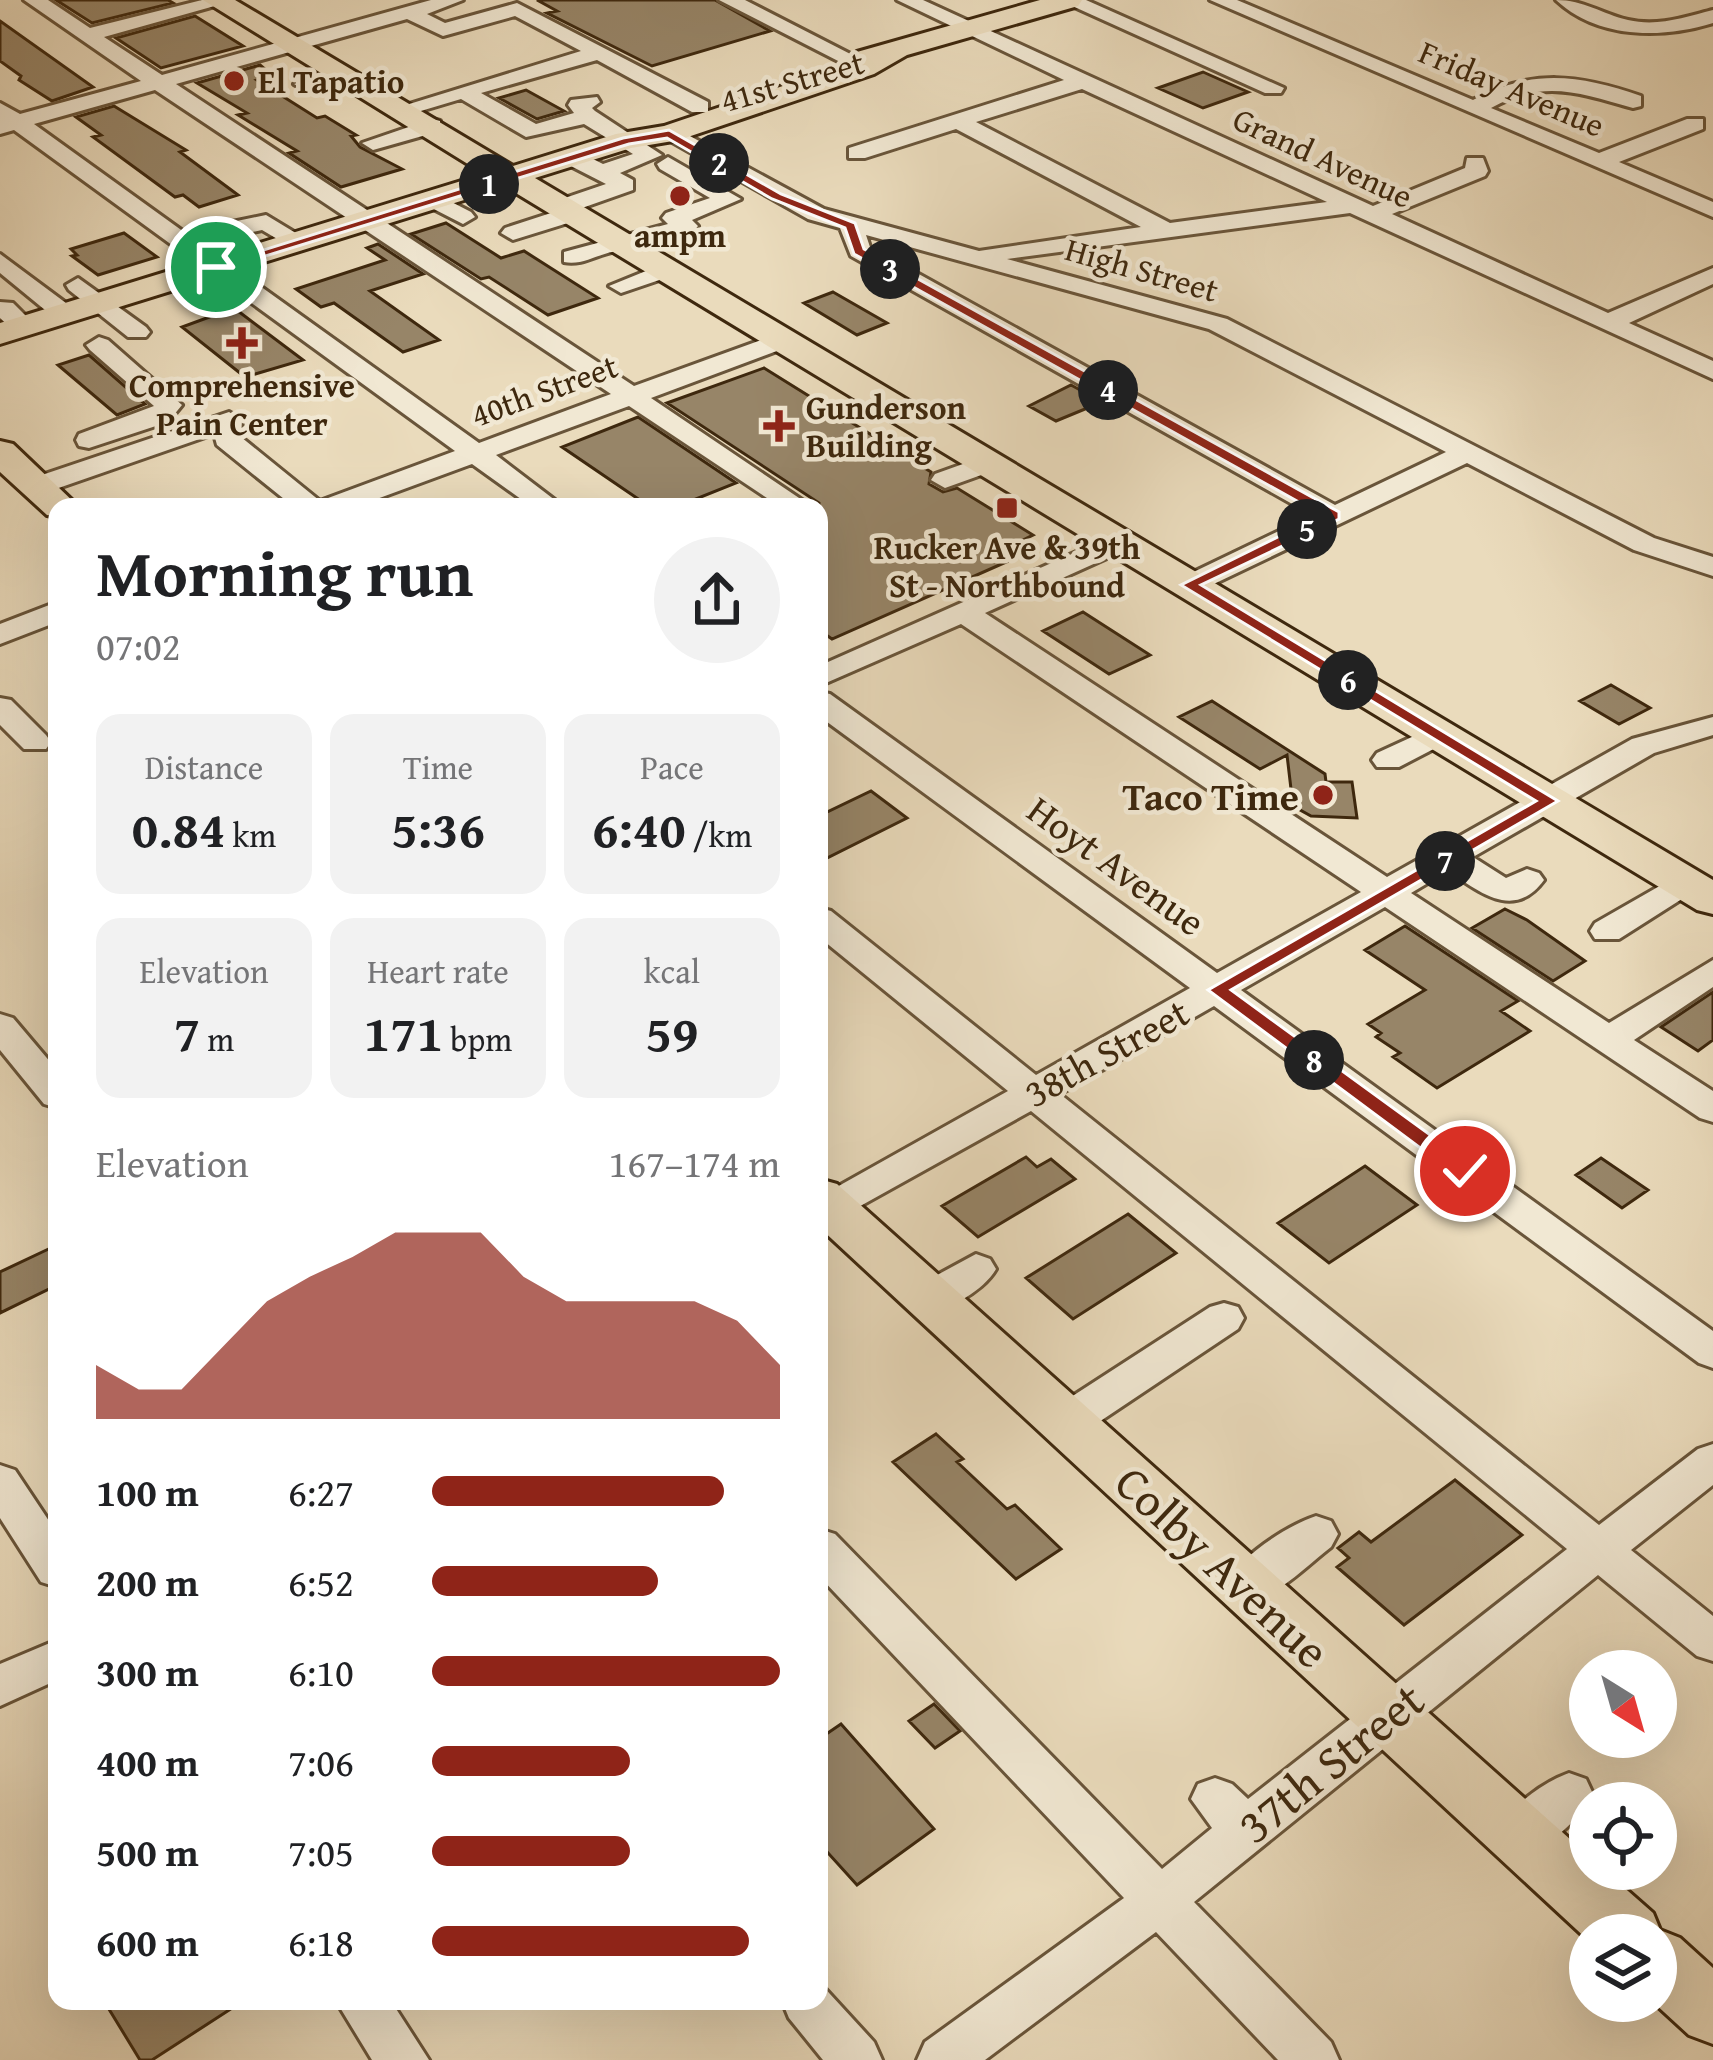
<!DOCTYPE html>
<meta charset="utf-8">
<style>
body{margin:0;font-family:"Gentium Book Plus",serif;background:#f2f2f2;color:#202124;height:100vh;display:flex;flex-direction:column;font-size:45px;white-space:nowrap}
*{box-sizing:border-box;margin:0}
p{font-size:39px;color:#757577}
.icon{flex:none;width:66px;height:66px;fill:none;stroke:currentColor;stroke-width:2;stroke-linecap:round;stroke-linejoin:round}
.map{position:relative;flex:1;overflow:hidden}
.side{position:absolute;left:48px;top:498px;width:780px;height:1512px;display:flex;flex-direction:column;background:#fff;border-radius:24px;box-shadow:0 12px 48px #0002}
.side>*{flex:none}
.needle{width:78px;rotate:143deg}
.buttons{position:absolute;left:1569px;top:1650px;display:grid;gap:24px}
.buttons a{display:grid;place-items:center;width:108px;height:108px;border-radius:50%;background:#fff;box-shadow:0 12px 48px #0002;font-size:60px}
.pin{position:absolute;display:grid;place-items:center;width:102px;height:102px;color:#fff;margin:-51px;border:6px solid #fff;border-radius:50%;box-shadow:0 3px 12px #0007}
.km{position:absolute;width:60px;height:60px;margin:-30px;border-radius:50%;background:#222;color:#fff;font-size:33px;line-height:60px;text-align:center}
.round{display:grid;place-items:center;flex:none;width:126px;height:126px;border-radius:63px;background:#f2f2f2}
.head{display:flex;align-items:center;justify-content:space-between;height:204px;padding:0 48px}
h1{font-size:66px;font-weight:700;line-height:90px}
.figures{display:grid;grid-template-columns:repeat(3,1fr);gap:18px;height:204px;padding:12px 48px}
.figures div{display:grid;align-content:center;border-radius:24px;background:#f2f2f2;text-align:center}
.figures b{font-size:51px;font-weight:700}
.figures small{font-size:33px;font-weight:400}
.figures p{font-size:33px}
.chart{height:336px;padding:24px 48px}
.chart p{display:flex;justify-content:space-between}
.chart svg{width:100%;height:216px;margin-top:12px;fill:#8f2418;opacity:.7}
ul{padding:0 48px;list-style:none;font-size:39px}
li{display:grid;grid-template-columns:192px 144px 1fr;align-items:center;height:90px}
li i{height:30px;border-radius:15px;background:#8f2418}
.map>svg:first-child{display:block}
.building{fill:#978568;stroke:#3e280e;stroke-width:3}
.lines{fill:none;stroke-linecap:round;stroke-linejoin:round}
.minor-casing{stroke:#69553a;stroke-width:6}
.major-casing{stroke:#3e280e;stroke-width:6}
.minor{fill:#f1e8d3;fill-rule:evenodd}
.major{fill:#eadbbc;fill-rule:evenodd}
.route{fill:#8f2418;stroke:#fff;stroke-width:3}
.poi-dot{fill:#8f2418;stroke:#f1e8d3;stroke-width:4.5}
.labels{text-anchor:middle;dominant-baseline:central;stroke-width:9;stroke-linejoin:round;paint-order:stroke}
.far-poi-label{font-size:33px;font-weight:bold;fill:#3e280e;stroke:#f1e8d3}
.far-street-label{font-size:33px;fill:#3e280e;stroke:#f1e8d3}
.poi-label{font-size:39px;font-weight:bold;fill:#3e280e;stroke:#f1e8d3;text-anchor:end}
.street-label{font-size:39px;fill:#3e280e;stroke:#f1e8d3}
.near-street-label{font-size:48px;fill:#3e280e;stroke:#f1e8d3}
</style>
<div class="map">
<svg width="1713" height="2060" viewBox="0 0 1713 2060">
<rect width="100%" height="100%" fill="#eadbbc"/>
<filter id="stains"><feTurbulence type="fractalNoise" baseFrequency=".00167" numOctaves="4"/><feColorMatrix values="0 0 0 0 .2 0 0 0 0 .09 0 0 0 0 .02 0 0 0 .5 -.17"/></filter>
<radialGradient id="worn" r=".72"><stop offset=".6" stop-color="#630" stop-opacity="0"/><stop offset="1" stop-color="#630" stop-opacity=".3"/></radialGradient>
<path class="building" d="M56,0H168L173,3L92,23Z
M537,0H715L770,31L652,66L547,13L557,11Z
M195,16L243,46L161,68L116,38Z
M0,21L93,87L52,101L19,80L21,76L0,61Z
M260,65L273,76L257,80L317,118L325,116L356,135L351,136L360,147L402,169L341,187L289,153L297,151L238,115L247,113L197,83Z
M1203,72L1248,92L1203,108L1158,88Z
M526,90L564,111L537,119L499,98Z
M114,106L186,150L180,152L238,195L199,207L183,195L175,197L93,137L101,135L76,117Z
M446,223L501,258L524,251L598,298L548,315L489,277L481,279L411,234Z
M124,233L157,257L98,275L72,256L77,255L71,249Z
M378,244L423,274L370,291L439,340L403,352L334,303L321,307L296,289L385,260L367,248Z
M833,292L887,323L857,335L804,303Z
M234,308L303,360L245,377L182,327Z
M89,355L145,404L117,415L58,365Z
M764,368L931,472L929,484L943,492L957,488L1033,535L1019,542L1031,551L832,639L819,630V503L667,403Z
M1071,385L1102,402L1056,421L1029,406Z
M638,417L736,483L676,507H650L562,447Z
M1083,612L1150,655L1109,674L1043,631Z
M1611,685L1650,708L1619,724L1580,701Z
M1212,701L1325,774L1326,782H1352L1357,818L1311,816L1293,806L1287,755L1260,769L1179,717Z
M871,791L907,818L819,862V816Z
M1505,909L1527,920L1585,961L1553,981L1472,928Z
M1405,926L1518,1001L1501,1011L1530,1031L1437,1088L1393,1057L1400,1053L1376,1037L1381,1033L1368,1024L1425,990L1365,950Z
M1713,992V1040L1698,1051L1661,1027Z
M1026,1157L1037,1167L1051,1159L1075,1179L978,1237L942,1206Z
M1601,1158L1648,1190L1622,1208L1576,1175Z
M1365,1166L1417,1205L1329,1263L1278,1223Z
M1128,1214L1176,1253L1073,1319L1026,1278Z
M57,1245V1285L0,1313V1272Z
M936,1434L963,1459L957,1462L1007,1509L1015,1505L1061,1549L1016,1579L893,1462Z
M1455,1480L1522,1535L1404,1625L1337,1567L1349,1558L1338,1548L1359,1532L1371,1542Z
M934,1704L960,1731L935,1748L909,1721Z
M841,1724L934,1829L857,1885L819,1843V1739Z
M104,2001H243L152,2060H140Z"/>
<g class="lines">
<defs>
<path id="minor" d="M24,0H48L90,28L202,0H236L104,37L162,75L431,0H463L427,14L445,23L517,3L708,102V112H692L597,60L481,93L536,124L574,113L568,105L571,100L597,97L600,102L592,108L595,111L662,155L620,173L633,180V190L582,208L588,213L584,218L513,240L501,233L505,228L557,211L552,206L556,201L606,184L565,163V153H581L603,164L633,154L584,124L526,137L461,99L404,116L393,109L581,51L515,16L443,36L407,19L176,84L634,386L775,335H793L797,340L793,345L651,398L805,502L801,507H764L770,500L629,406L496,455L564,507H532L472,464L355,507H294L217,445L214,434L47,492H27L23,486L27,480L229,412L242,420L241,437L320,501L455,451L14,130L0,134V103L20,114L141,81ZM155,90L611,394L479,443L200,243L262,230L296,250L308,243L304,238L266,215L184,232L34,124Z
M719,0H745L864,61L846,65Z
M897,0H923L1373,206L1465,168L1467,158H1483L1488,171L1485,176L1392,214L1608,313L1713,268V284L1629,323L1713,361V379L1350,213L1007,259L1227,319L1654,538L1713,557V576L1634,550L1467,463L1199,591H1179L1174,585L1179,579L1312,515L851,256L840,228L808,219L658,134L661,129H677L824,209L979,251L1141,227L956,129L865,158H849V148L1064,80ZM1082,89L1327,202L1170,223L976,122ZM866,235L1209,329L1446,452L1335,505L870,247Z
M1059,0H1086L1284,88L1281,93H1265Z
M1210,0H1237L1473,100C1532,68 1580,75 1641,96V106L1633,108C1579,93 1544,79 1491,108L1599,153L1687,119H1703V129L1619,162L1713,202V217Z
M1556,0C1584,0 1602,14 1628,20C1658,27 1685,17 1713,10V23C1661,39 1598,39 1556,0Z
M342,68L353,74L350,79L305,90L294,84Z
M432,119L440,121V131L373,150L362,143Z
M668,157L741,199L692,220L698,226L694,231L628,252C607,246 587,267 564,262V252L668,224L662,218L666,213L710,198L660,169L657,164Z
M434,193L471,212L475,217L463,224L426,205V195Z
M0,254L74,309L77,314L74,319H56L0,273Z
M668,262L680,269L677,274L621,293L609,286Z
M78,278L146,327L150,332L146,337H128L69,290L66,285Z
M0,302L13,303L37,327L33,332H15L0,318Z
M99,337L108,340L182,405L168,422L89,448L79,446L76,440L79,434L154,406L90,350L86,345Z
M988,455L1002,463L998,469L945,488L931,480L935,474Z
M1119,533L1129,536L1133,542L1129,548L985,613L1387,877L1632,739L1713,717V735L1654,753L1473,857L1506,878L1527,869L1539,873L1544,880C1514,921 1480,892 1448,871L1411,893L1609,1023L1713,960V987L1634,1040L1713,1091V1122L1700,1118L1385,907L1241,990L1713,1331V1368L1699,1363L1214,1006L1060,1094L1599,1525L1698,1449L1713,1444V1485L1631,1550L1713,1616V1661L1697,1656L1598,1575L1194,1902L1331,2042L1339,2060H1278L1156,1932L985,2060H917L925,2042L1124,1898L819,1576V1529L835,1534L1162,1869L1212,1828L1191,1799L1198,1784L1215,1778L1232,1784L1248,1799L1567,1549L1031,1111L819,1229V1197L1008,1091L819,937V908L831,911L1036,1075L1190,988L819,716V692L830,694L1217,973L1361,892L961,624L819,686V666Z
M57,602V622L0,644V624Z
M0,698L11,700L46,735L51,742L46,749H24L0,725Z
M1438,725L1449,727L1454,734L1449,741L1399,767H1377L1372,760L1377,753Z
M1684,872L1696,876L1701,883L1696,890L1619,939H1595L1590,931L1595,923Z
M0,1014L13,1018L57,1070V1108L44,1104L0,1050Z
M976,1254L990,1259L996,1269C983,1292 940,1317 915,1309L909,1298L915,1287Z
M1224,1303L1238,1307L1244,1318L1238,1329L1081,1434L1066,1438L1051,1434L1045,1422L1051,1410L1210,1307Z
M0,1465L15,1470L57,1533V1587L41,1582L0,1518Z
M1316,1516L1331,1521L1338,1534L1331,1547C1304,1567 1266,1611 1230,1599L1224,1586C1238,1558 1286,1526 1316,1516Z
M57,1640V1680L0,1706V1664Z
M1569,1773L1586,1779L1593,1794C1580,1821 1547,1847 1519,1858L1502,1851L1495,1836C1507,1809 1541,1783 1569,1773Z
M819,1982L874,2042L882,2060H823L789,2018L782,2001H819Z
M336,2001H391L429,2060H372Z"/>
<path id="major" d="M203,0H235L513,166L616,134L664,126L854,62L857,52L1040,0H1082L1078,6L907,55L874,74L679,140L631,148L535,178L1713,880V914L1697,910L506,187L0,344V323L484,174Z
M0,441L13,444L79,507H57V517L47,515L0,472Z
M819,1179L837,1184L1590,1857V1869H1603L1653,1913L1660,1930L1680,1938L1713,1968V2044L1689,2035L1652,2001L1656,1935H1590V1942L819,1227Z"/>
</defs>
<use href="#minor" class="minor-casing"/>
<use href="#major" class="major-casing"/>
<use href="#minor" class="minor"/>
<use href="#major" class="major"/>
</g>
<path class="route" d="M669,130L781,194L855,223L864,249L1339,512V519L1201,585L1558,801L1231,990L1473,1166V1176H1458L1208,990L1536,801L1181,585L1322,515L854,254L845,228L772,199L667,138L629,144L220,270L209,267L623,138Z"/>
<g class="poi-dot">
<circle cx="234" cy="81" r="12"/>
<circle cx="680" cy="196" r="12"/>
<path d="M236 325h12v12h12v12h-12v12h-12v-12h-12v-12h12z"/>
<path d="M773 408h12v12h12v12h-12v12h-12v-12h-12v-12h12z"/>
<rect x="995" y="496" width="24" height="24" rx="6"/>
<circle cx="1323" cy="795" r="12"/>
</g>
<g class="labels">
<g class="far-poi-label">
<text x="258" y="81" text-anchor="start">El Tapatio</text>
<text x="680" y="235">ampm</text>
<text x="242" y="385">Comprehensive<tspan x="242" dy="38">Pain Center</tspan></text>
<text x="806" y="407" text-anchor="start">Gunderson<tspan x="806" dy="38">Building</tspan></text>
<text x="1007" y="547">Rucker Ave &amp; 39th<tspan x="1007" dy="38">St - Northbound</tspan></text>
</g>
<g class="far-street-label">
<text transform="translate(792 81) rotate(-16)">41st Street</text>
<text transform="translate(1512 88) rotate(23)">Friday Avenue</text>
<text transform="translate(1323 157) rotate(25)">Grand Avenue</text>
<text transform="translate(1142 269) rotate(16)">High Street</text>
<text transform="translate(544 390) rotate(-20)">40th Street</text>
</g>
<g class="poi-label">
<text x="1299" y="795">Taco Time</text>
</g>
<g class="street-label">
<text transform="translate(1117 865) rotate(36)">Hoyt Avenue</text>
<text transform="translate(1106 1052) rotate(-29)">38th Street</text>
</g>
<g class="near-street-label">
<text transform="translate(1223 1566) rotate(43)">Colby Avenue</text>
<text transform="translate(1330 1762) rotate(-39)">37th Street</text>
</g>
</g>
<rect width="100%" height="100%" filter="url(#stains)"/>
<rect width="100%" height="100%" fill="url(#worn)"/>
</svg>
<div class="buttons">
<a><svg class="needle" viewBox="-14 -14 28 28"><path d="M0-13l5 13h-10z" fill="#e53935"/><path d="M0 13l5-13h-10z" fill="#757577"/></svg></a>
<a><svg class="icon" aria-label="locate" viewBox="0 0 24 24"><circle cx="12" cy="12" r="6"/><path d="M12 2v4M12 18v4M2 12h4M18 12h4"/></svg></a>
<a><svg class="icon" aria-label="layers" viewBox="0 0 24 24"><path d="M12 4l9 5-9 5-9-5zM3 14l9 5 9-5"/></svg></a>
</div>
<div class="pin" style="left:216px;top:267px;background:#1e9e55"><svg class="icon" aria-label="arrive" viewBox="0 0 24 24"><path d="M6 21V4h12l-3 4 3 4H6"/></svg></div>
<div class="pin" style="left:1465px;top:1171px;background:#d93025"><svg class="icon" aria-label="check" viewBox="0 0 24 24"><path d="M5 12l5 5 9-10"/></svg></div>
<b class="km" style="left:489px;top:184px">1</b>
<b class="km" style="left:719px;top:163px">2</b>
<b class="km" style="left:890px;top:269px">3</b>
<b class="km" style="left:1108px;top:390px">4</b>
<b class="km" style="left:1307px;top:529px">5</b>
<b class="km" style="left:1348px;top:680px">6</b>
<b class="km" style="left:1445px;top:861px">7</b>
<b class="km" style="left:1314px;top:1060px">8</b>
<section class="side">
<div class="head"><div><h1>Morning run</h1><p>07:02</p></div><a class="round"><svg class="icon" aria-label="share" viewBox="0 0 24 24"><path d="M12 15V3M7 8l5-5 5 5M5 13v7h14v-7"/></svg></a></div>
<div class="figures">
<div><p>Distance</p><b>0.84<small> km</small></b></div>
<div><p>Time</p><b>5:36</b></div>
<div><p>Pace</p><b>6:40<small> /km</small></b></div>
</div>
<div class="figures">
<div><p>Elevation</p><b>7<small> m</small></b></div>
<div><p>Heart rate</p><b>171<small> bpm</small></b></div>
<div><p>kcal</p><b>59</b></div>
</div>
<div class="chart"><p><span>Elevation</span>167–174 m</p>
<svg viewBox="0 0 160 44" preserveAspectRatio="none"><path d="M0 44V33L10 38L20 38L30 29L40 20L50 15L60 11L70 6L80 6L90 6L100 15L110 20L120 20L130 20L140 20L150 24L160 33V44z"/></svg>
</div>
<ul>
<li><b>100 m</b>6:27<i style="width:84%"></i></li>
<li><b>200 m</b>6:52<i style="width:65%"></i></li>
<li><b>300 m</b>6:10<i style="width:100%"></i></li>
<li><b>400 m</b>7:06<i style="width:57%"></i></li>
<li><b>500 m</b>7:05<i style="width:57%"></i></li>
<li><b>600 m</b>6:18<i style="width:91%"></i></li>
</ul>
</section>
</div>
